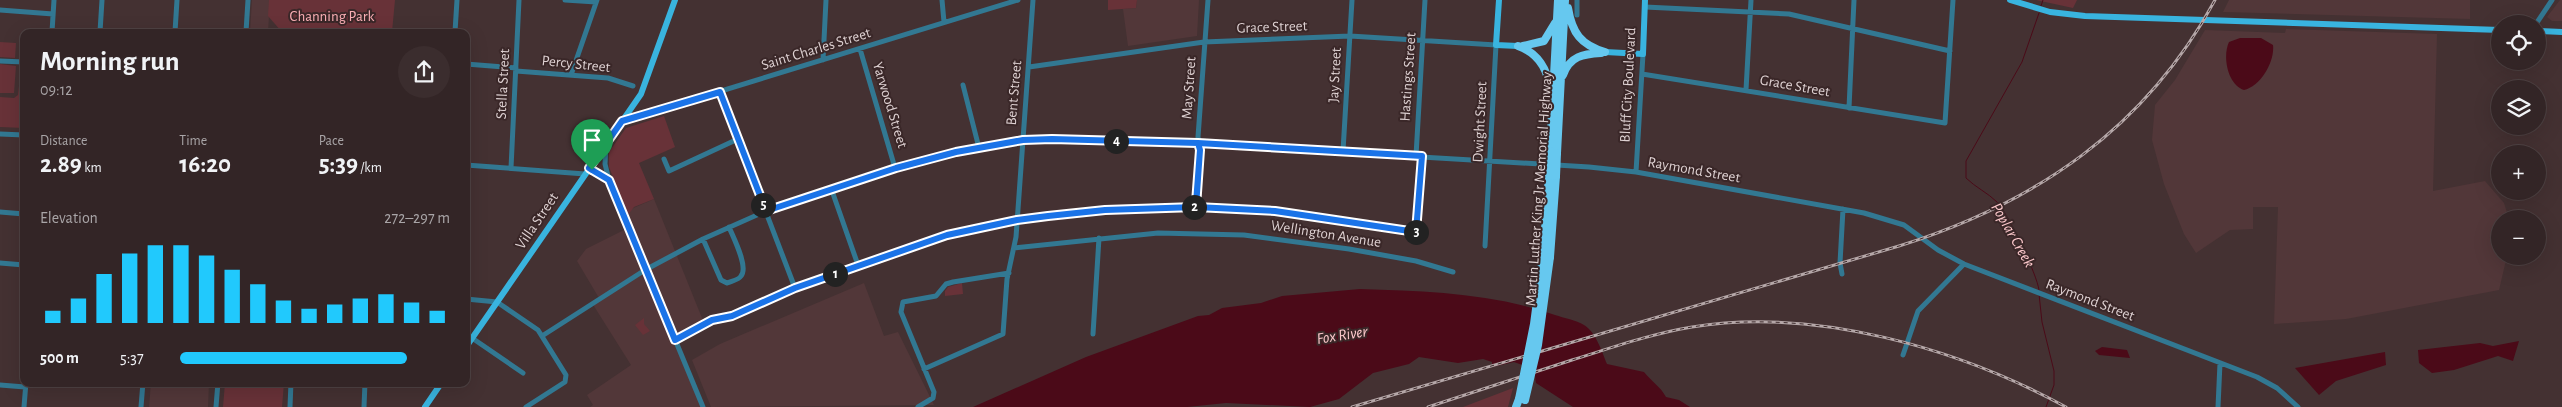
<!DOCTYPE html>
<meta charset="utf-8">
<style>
body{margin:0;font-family:"Alegreya Sans",sans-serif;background:#3b2d2e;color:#f1f3f6;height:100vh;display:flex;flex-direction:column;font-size:19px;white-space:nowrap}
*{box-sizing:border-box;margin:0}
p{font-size:16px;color:#a9a5a7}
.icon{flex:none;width:28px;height:28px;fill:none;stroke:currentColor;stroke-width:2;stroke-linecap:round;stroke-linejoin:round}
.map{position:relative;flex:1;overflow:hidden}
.side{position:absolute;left:20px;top:29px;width:450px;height:358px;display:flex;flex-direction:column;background:#332526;border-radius:10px;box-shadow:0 5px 20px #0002,0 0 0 1px #4e4243}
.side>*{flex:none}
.tools{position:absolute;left:2491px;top:15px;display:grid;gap:10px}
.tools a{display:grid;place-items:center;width:55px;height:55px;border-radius:50%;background:#332526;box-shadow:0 5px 20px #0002,0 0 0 1px #4e4243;font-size:25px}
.pin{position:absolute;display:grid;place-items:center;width:42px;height:42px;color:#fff;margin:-51px -21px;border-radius:50% 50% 50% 0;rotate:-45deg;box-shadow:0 0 5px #0007}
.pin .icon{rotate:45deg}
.km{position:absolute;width:25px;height:25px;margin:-12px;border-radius:50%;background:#222;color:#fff;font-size:14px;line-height:25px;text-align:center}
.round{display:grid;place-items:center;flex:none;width:52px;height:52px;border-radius:26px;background:#3b2d2e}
.overview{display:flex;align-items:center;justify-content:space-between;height:85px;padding:0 20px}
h1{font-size:28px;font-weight:700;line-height:38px}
.stats{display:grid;grid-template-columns:repeat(3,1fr);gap:8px;height:85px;padding:5px 20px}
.stats div{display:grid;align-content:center}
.stats b{font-size:25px;font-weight:700}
.stats small{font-size:14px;font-weight:400}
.stats p{font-size:14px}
.chart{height:140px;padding:10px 20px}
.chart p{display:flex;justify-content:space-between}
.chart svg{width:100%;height:90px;margin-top:5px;stroke:#21c9fd;stroke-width:6}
ul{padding:0 20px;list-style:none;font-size:16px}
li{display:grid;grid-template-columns:80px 60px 1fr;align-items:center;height:38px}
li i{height:12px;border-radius:6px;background:#21c9fd}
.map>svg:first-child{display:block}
.built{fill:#523739}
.green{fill:#683238}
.water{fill:#4b0a18}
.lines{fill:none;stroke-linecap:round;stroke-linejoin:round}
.stream{stroke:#4b0a18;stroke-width:1}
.minor{stroke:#327892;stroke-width:5}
.major{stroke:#39b4df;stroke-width:6}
.highway{stroke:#66c8ef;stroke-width:8}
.rail-casing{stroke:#b5a7a8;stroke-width:3}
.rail{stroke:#3a2728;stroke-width:1;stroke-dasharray:4;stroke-linecap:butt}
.highway-bridge{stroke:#66c8ef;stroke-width:8}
.route-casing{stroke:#fff;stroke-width:10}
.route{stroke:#1a73e8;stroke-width:6}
.labels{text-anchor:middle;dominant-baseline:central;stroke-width:4;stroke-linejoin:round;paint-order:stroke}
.park-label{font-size:15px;fill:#fbafb5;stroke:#3a2728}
.street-label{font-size:15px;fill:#ded1d2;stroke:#3a2728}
.water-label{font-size:16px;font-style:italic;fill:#fdc9cc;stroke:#3a2728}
</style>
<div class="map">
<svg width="2562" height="407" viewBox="0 0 2562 407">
<rect width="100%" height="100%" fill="#443132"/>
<path class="built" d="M252,0H270L268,32H250Z
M1137,0H1199L1197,36L1128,46L1123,9L1136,8Z
M2229,0H2470V19L2223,12Z
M2560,0H2562V21H2552L2547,17Z
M2286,29L2437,34L2433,191L2485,181L2504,203L2509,219H2500V256H2507L2499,290L2346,319L2274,324L2278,207H2253V229L2230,230L2196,253L2184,234L2164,184L2152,140L2155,105L2175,80L2205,30L2285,33Z
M654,199L704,323L675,340L703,407H590L593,405L587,395L631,365L592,303L599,298L577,261L586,249L628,228L622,213Z
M864,283L884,336L898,332L934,405L711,407L692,360L720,344Z
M151,383H209L208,407H149Z"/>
<path class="green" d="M269,0H395L392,32H282L268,16Z
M1108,0H1137L1136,8L1108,10Z
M2036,0H2077L2073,8Z
M0,42L16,43L15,58L0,57Z
M0,64L16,66L14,93H0Z
M24,66V128L0,127V97L14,98L18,95L21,67Z
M664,116L675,147L639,163L654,199L634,207L628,215L609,167V152L626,128Z
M962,283L963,294L945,296V291L948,287Z
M644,318V324L650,331L643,335L635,325Z
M225,383H284L282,407H223Z
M1513,388L1508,407H1463Z"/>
<path class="water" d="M2240,38H2261L2273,45C2275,61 2261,86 2244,90C2228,85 2222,57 2229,42Z
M1360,289C1426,291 1492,293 1555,315C1564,318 1576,320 1584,325C1596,332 1602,352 1607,364L1644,372C1652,382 1660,386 1666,397L1679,400L1690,407H1573L1536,383L1534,369L1514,362L1492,367V362L1483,359L1458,363L1419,357L1409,364L1373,373L1339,399L1310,407L1226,403L1187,407H973L1086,357L1198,316L1209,315L1222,308L1261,303L1282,296Z
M2519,341L2513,361L2498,356L2454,370L2432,373L2419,363L2418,350L2480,343L2493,346Z
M2102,347L2127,350L2130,358L2099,355L2095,351Z
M2385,352L2386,365L2336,381L2319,395L2295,368Z"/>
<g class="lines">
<path class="stream" d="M2041,6L2043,0
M2039,290C2037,274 2008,214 1997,202C1988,193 1975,187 1966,178V161L2022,62L2039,13
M2039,294L2042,322L2054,371V385L2046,407"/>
<path class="minor" d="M565,0L596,2
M942,0L944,22
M1645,7L1789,14L1950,51
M0,10L53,14
M1577,15V0
M2536,24L2552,0
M52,32L54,0
M100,32L102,0
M175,32L177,0
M246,32L248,0
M455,32L457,0
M860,49L895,168
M823,60L826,0
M0,61L24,62
M466,64L516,68
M1029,67L1204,42L1350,36L1496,45L1485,246
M516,71L608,78L633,86
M1642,74L1945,123L1953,0
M571,75L597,0
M963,85L979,148
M1746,90L1751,0
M720,92L795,288
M1849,108L1854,0
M623,121L1018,0
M0,134L24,135
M606,144L605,164L609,180L703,407
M1343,151L1352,0
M1416,156L1425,0
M664,159L669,171L738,139
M466,165L585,174
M511,168L519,0
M589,168L608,179
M1636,172L1643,54
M831,188L858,265
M1196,207L1200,150L1198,137L1208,0
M0,212L24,214
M703,239L721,280L727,283C731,281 739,280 741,276C749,267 733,237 729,227
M1014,248L1158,233L1244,235L1349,249L1416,261L1453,272
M0,263L24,265
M1842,274L1840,263L1843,209
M466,299L497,302L538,330L566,375L565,382L526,407
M1093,334L1099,238
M542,336L645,270L703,239L766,211L895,168L979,148L1035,139L1204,144L1589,167L1636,172L1864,213L1904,225L1938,250L1964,264L2257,377L2277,388L2298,407
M472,338L523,373
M675,340L712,320L732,316L795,288L858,265L912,249L947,235L1017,220L1105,210L1196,207L1275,211L1416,232L1422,156
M1903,355L1918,311L1964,264
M924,369L1003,334L1007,279L1016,237L1033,0
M0,385L25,387
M24,407L26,382
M141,407L143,382
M216,407L218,382
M290,407L291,382
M364,407L365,382
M918,407L933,398L934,392L901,312L903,302L936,296L946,284L953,282L1009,273
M2218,407L2220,363"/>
<path class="major" d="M1499,0L1496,45L1518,46
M2010,0L2050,12L2085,16L2500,30
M2538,31L2562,32
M1605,52L1643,54L1645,0
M466,347L641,94L675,0
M425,407L442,382"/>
<path class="highway" d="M1568,8C1572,33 1581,45 1605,52
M1518,46C1538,53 1548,70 1550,90
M1523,46L1544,41L1555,23
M1563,75C1570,56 1583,54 1601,53
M1550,151L1558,0
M1557,153L1565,0
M1543,256L1549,176
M1550,257L1556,176
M1516,407L1519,399"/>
<defs>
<path id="rail" d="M1352,407L1899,246C2036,203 2146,128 2215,0
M1428,407C1476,391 1524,376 1572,360C1611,348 1650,334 1692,327C1814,307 1958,348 2066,407"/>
</defs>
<use href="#rail" class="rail-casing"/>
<use href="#rail" class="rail"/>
<path class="highway-bridge" d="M1549,176L1550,151
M1556,176L1557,153
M1519,399L1534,324L1543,256
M1525,400L1538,345L1550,257"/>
</g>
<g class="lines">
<defs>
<path id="route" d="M592,170L609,180L675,340L712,320L732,316L795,288L947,235L1017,220L1048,216L1105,210L1196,207L1200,150L1198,143L1422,156L1416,232L1275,211L1196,207V203L1200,150L1198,143L1052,139L1023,140L956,152L896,168L766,211L720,92L622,121L589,168L592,170"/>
</defs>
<use href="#route" class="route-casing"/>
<use href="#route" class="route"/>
</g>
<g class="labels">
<g class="park-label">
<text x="332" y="16">Channing Park</text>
</g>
<g class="street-label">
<text transform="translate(1272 27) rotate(-2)">Grace Street</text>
<text transform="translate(816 49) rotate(-17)">Saint Charles Street</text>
<text transform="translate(576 64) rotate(6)">Percy Street</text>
<text transform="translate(1335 75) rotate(-87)">Jay Street</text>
<text transform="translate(1408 77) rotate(-86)">Hastings Street</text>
<text transform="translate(503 84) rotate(-87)">Stella Street</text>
<text transform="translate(1628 85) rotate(-87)">Bluff City Boulevard</text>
<text transform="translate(1795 86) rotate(10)">Grace Street</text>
<text transform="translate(1189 88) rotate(-86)">May Street</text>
<text transform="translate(1014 93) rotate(-85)">Bent Street</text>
<text transform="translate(890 105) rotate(73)">Yarwood Street</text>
<text transform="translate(1480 122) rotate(-87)">Dwight Street</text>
<text transform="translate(1694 170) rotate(10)">Raymond Street</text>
<text transform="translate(1539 189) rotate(-86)">Martin Luther King Jr Memorial Highway</text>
<text transform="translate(537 221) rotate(-56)">Villa Street</text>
<text transform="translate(1326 234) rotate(9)">Wellington Avenue</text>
<text transform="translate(2090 300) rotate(21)">Raymond Street</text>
</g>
<g class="water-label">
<text transform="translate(2013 235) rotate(60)">Poplar Creek</text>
<text transform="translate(1342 335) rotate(-9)">Fox River</text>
</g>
</g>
</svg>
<div class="tools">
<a><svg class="icon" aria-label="locate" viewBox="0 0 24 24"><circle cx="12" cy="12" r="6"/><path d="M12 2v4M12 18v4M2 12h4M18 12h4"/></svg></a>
<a><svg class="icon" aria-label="layers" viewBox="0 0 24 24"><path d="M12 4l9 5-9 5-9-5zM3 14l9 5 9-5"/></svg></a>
<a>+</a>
<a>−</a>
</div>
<div class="pin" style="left:592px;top:170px;background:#1e9e55"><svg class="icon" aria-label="arrive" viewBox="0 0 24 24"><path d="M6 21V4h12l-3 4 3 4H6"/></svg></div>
<b class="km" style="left:835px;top:274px">1</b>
<b class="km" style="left:1194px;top:207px">2</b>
<b class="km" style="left:1416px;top:232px">3</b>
<b class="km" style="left:1116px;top:141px">4</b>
<b class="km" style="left:763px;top:205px">5</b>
<section class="side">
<div class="overview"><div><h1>Morning run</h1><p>09:12</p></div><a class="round"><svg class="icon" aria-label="share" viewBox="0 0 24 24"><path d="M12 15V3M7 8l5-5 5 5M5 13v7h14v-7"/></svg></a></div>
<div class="stats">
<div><p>Distance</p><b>2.89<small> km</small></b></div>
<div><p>Time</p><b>16:20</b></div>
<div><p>Pace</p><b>5:39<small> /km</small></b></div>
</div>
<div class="chart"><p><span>Elevation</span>272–297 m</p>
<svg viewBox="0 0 160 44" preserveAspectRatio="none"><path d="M5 44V38M15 44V32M25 44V20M35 44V10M45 44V6M55 44V6M65 44V11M75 44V18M85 44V25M95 44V33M105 44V37M115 44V35M125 44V32M135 44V30M145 44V34M155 44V38"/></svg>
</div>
<ul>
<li><b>500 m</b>5:37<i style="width:84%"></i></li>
</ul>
</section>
</div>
